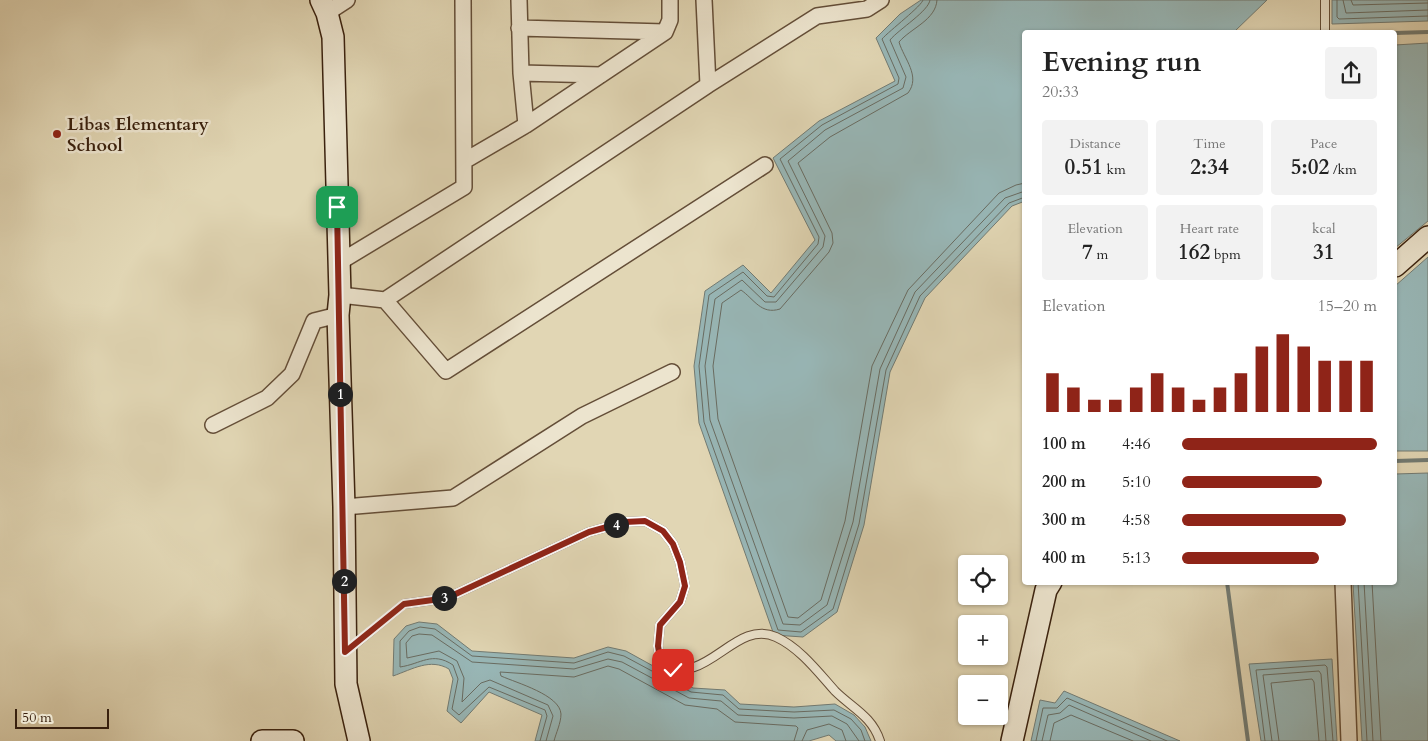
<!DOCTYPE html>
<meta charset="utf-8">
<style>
body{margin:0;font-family:Cardo,serif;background:#f2f2f2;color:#222;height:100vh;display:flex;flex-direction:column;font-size:19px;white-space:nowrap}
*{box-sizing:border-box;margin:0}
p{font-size:16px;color:#767676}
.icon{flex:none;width:28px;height:28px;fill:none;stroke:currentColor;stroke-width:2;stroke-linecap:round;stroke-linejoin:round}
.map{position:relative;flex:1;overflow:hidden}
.panel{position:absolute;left:1022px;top:30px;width:375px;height:555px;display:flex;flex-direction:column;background:#fff;border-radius:5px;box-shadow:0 1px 4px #0004}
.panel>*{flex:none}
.controls{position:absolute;left:958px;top:555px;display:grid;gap:10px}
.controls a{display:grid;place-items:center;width:50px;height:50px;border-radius:5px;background:#fff;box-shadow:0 1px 4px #0004;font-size:25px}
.scale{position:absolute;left:15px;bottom:12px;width:94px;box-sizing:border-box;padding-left:5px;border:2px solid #3a210e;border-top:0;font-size:14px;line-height:18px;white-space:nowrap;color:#3a210e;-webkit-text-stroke:4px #ece4ce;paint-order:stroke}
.pin{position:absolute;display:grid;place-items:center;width:42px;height:42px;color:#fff;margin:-21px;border-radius:10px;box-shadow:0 2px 8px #0006}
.km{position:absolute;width:25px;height:25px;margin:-12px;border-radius:50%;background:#222;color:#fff;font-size:14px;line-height:25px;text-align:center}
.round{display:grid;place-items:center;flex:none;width:52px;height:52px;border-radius:5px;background:#f2f2f2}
.overview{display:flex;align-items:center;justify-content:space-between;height:85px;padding:0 20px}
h1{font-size:28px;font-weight:700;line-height:38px}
.stats{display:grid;grid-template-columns:repeat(3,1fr);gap:8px;height:85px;padding:5px 20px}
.stats div{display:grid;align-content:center;border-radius:5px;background:#f2f2f2;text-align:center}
.stats b{font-size:21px;font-weight:700}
.stats small{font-size:14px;font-weight:400}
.stats p{font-size:14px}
.chart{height:140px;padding:10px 20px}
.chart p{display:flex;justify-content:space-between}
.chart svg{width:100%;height:90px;margin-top:5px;stroke:#8f2418;stroke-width:6}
ul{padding:0 20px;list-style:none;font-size:16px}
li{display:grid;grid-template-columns:80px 60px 1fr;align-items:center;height:38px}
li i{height:12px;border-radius:6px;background:#8f2418}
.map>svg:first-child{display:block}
.water{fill:#98b7b7;stroke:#727b73}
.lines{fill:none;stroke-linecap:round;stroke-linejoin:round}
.shore{stroke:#696c62;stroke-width:1}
.stream{stroke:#727b73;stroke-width:4}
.lane-casing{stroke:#644e38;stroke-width:10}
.street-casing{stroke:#644e38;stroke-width:18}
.secondary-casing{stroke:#3a210e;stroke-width:24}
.lane{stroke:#ece4ce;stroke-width:8}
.street{stroke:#ece4ce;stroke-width:15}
.secondary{stroke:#ece4ce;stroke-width:21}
.route-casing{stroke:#fff;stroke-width:10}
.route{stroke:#8f2418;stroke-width:6}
.poi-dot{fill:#8f2418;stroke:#ece4ce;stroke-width:2}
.labels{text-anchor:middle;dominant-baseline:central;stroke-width:5;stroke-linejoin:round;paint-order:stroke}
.poi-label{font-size:18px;font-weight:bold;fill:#3a210e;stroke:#ece4ce;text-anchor:start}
</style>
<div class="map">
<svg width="1428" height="741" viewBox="0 0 1428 741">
<rect width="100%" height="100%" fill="#e1d6b4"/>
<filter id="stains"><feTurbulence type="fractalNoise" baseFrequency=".004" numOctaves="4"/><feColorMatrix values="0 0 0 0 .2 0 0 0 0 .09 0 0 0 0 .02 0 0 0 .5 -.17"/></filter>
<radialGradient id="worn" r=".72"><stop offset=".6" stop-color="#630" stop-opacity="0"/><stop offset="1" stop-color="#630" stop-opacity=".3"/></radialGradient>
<path class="water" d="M921,0H1267L1234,32H1025V201L1012,206L925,298L890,372L864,525L837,612L803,637L774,635L699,423L694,366L705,291L743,265L771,293L815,240L773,158L819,121L895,81L876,38L900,14Z
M1332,0H1428V21L1332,24Z
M1428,43V221L1395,248V45Z
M1428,257V451H1395V286Z
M1428,473V741H1362L1353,583L1395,582V474Z
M419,622L437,624L472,651L574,658L608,647L626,651L693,688L725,690L740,704L794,707L835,704L854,715L865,727L871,741H836L829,735L809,741H535L542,715L489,692L461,723L447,711L453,679L449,669C430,658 413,669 393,676L394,639L406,626Z
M1332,659L1337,741H1261L1249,664Z
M1064,691L1180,741H1031L1040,700L1055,703Z"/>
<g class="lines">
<path class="shore" d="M923,0C923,5 889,31 882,39L899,78L898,84L822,125L780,159L819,237L818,244L774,297L767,296L743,272L709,295L699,366L704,422L778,630L801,632L833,609L859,524L886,370L920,296L1009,203L1025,197
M930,0C929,11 899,29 890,40L906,77L903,88L825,130L788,161L825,236L823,247L776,302H765L742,280L715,299L705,366L710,420L783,624L800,625L827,605L853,522L880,369L915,292L1005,198L1025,191
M937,0C936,20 911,28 899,42C904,59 921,76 908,93L830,137L798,163L832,233L833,243L829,252L780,309C761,315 754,299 741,290L722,303L713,366L718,419L788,617L798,618L821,600L845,521L872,366L908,290L999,193L1016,185L1025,183
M1337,0V17L1339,19L1428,16
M1343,0L1346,13L1428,10
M1351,0L1353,5L1428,3
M1358,582L1367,741
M1364,582L1373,741
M1372,582L1381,741
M540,741L547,716L545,710L489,687L459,715L452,709L458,679L453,665C432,651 421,664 400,667V641L409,631L420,627L435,629L472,656L574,663L608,652L624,656L691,692L723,695L739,709L794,712L834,710L851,719L861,730L865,741
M546,741L553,716L548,705L490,680L481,683L462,702L464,678L457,661L439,651L407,658L406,643L412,636L419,634L432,635L472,662L574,669L608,659L622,662L689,698L721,701L738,715L794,718L832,716L847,724L859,741
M554,741C556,733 561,723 561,714C560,695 517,683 501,676L500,672L574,677L608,666L619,669L685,705L717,709L735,722L796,726L798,728L794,741
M802,741L807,730L829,724L842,730L846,741
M1036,741L1043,708H1057L1067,698L1167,741
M1042,741L1048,715L1060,713L1069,705L1151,741
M1050,741L1054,723L1071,715L1133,741
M1265,741L1256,670L1325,665L1327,667L1333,741
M1272,741L1263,675L1319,671L1321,674L1326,741
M1279,741L1271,683L1312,679L1314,682L1319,741"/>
<path class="stream" d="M1395,33L1428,32
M1395,461L1428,460
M1227,582L1248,741"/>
<defs>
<path id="lane" d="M1325,32V0
M349,649L404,604L447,598L589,532L625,522L645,521L663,531L673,544L680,562L685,586L680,602L660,625L658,646L661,664C707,689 734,618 776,637C800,648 818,672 835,691C852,708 872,716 880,741"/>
<path id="street" d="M519,0L521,73L526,125
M704,0L708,85
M327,13L347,0
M519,28L665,32
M521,73L601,75
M466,160L526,125L665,32L670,20V0
M338,263L464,187L463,0
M340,295L385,300L708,85L817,16L867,9L881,0
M385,300L446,371L765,165
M213,425L267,398L292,374L314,321L338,315
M344,507L453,498L582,416L672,372
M1343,582L1349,741"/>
<path id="secondary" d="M321,0L327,13L333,37L340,295L338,315L344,507L346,684L359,741
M1395,266L1428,237
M262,741H293
M1012,741L1046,590L1051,582"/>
</defs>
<use href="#lane" class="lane-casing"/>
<use href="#street" class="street-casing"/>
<use href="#secondary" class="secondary-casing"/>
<use href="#lane" class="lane"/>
<use href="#street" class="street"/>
<use href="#secondary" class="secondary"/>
</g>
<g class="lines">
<defs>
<path id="route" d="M337,207L345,652L404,604L447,598L589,532L625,522L645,521L663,531L673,544L680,562L685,586L680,602L660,625L658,646L661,664L673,670"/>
</defs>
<use href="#route" class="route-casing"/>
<use href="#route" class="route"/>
</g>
<circle class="poi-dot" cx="57" cy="134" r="5"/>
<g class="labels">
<g class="poi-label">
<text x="67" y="124">Libas Elementary<tspan x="67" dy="21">School</tspan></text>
</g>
</g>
<rect width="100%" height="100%" filter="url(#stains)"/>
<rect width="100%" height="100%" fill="url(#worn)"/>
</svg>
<div class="controls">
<a><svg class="icon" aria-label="locate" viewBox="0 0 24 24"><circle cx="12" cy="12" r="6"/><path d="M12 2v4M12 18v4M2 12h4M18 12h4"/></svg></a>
<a>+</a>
<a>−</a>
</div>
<div class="scale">50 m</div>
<div class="pin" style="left:337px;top:207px;background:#1e9e55"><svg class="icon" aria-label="arrive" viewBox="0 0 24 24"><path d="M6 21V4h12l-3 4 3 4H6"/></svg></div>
<div class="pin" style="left:673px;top:670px;background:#d93025"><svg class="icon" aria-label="check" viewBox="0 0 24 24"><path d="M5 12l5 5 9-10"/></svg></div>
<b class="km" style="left:340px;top:394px">1</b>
<b class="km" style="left:344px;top:581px">2</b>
<b class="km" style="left:444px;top:598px">3</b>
<b class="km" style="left:616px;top:525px">4</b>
<section class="panel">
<div class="overview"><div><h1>Evening run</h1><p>20:33</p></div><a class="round"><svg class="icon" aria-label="share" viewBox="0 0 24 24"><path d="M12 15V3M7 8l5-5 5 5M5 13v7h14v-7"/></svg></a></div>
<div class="stats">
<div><p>Distance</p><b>0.51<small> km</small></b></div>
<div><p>Time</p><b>2:34</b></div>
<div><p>Pace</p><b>5:02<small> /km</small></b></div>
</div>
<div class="stats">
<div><p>Elevation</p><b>7<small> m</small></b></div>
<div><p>Heart rate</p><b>162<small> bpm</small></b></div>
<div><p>kcal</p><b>31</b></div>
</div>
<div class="chart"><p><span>Elevation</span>15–20 m</p>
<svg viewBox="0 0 160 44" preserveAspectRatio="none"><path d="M5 44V25M15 44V32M25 44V38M35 44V38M45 44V32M55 44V25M65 44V32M75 44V38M85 44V32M95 44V25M105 44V12M115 44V6M125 44V12M135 44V19M145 44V19M155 44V19"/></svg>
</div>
<ul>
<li><b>100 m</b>4:46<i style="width:100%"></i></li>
<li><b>200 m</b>5:10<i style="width:72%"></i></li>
<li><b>300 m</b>4:58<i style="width:84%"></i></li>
<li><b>400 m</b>5:13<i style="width:70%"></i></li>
</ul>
</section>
</div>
